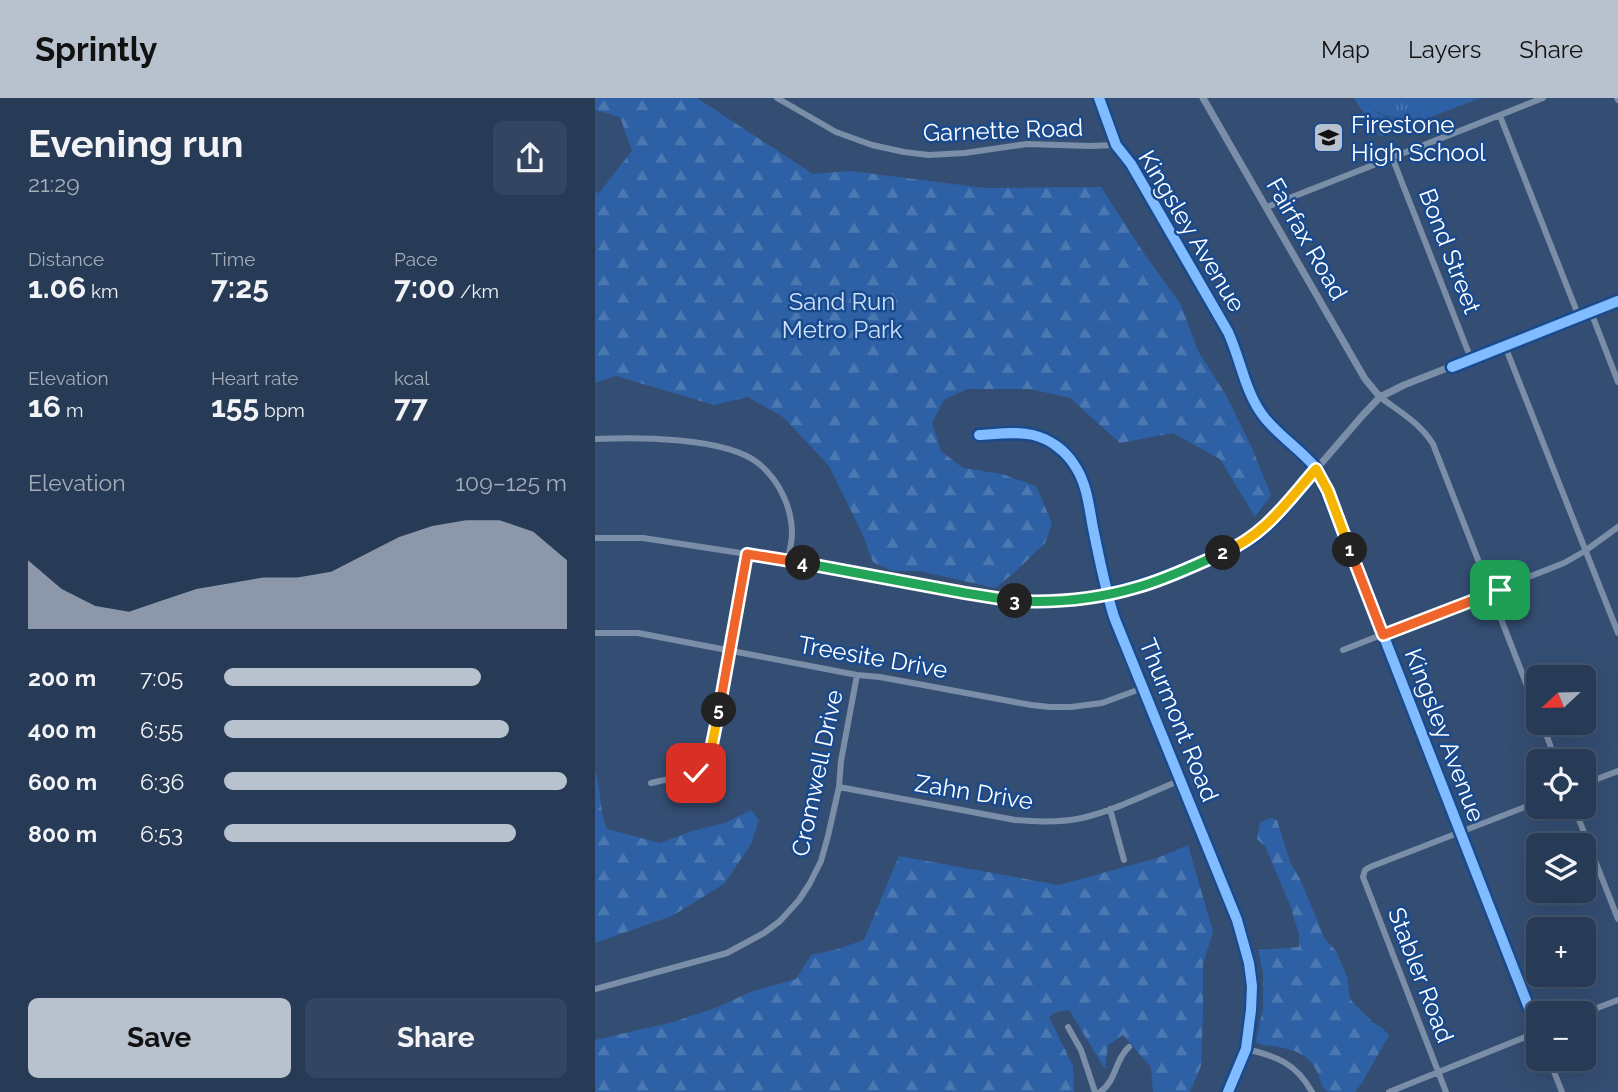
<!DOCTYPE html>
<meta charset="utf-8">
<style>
body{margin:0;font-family:Raleway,sans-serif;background:#334560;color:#f1f3f6;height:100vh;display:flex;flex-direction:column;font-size:26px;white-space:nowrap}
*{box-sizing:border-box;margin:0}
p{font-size:23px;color:#a4adb9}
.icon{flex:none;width:38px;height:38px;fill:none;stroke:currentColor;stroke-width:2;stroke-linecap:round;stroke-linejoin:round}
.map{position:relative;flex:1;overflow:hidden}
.sheet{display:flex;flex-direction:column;background:#273a56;width:595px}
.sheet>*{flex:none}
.needle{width:46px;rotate:248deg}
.controls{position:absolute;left:931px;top:567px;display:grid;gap:14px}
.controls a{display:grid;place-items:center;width:70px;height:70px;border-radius:10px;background:#273a56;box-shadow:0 7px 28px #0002,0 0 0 2px #43546c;font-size:35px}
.pin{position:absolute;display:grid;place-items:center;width:60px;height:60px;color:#fff;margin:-30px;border-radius:14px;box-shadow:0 4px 10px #0006}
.km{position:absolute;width:35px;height:35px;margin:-18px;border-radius:50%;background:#222;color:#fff;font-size:19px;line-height:35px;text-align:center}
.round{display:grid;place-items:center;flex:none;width:74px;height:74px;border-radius:10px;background:#334560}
.headline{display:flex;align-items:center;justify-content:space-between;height:119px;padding:0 28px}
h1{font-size:38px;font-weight:700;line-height:52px}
.figures{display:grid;grid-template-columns:repeat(3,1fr);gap:10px;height:119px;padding:7px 28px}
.figures div{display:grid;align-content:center}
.figures b{font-size:30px;font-weight:700}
.figures small{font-size:19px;font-weight:400}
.figures p{font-size:19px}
.chart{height:196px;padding:14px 28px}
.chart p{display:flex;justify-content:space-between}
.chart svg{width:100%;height:126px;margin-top:7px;fill:#b8c1ce;opacity:.7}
.cta{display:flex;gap:14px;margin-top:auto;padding:14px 28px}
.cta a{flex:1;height:80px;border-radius:10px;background:#b8c1ce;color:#111;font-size:28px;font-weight:700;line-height:80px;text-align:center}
.cta a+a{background:#334560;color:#f1f3f6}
ul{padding:0 28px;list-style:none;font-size:23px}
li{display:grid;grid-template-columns:112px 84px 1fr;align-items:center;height:52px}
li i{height:18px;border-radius:9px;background:#b8c1ce}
header{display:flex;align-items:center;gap:42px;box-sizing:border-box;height:98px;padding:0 35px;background:#b8c1ce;color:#111}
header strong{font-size:33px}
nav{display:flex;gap:38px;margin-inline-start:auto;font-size:24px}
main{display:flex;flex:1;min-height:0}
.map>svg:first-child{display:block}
.grass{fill:url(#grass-tufts)}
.forest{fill:url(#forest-firs)}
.pitch{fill:#2d60a4}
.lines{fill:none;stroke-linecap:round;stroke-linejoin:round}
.minor{stroke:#7b8ea7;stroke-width:6}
.tertiary{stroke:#7b8ea7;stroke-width:7}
.cycleway-casing{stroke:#194a8e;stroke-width:15}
.cycleway{stroke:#80bcff;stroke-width:10}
.split-1-casing{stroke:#fff;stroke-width:14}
.split-2-casing{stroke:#fff;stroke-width:14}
.split-3-casing{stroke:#fff;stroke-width:14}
.split-4-casing{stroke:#fff;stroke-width:14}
.split-5-casing{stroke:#fff;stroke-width:14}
.split-6-casing{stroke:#fff;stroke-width:14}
.split-1{stroke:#f0652b;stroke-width:9}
.split-2{stroke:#f5b400;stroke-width:9}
.split-3{stroke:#22a559;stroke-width:9}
.split-4{stroke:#22a559;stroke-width:9}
.split-5{stroke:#f0652b;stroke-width:9}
.split-6{stroke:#f5b400;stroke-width:9}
.labels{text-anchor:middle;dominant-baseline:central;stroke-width:5;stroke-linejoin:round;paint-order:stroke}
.poi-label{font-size:24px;fill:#fff;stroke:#194a8e;text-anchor:start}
.street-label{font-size:24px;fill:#fff;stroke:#194a8e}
.park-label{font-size:24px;fill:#cce0fa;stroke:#194a8e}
</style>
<header>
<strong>Sprintly</strong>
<nav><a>Map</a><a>Layers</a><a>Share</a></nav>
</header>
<main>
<section class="sheet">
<div class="headline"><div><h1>Evening run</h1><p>21:29</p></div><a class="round"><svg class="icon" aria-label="share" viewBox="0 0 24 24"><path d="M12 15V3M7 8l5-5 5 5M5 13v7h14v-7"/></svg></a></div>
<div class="figures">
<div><p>Distance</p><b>1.06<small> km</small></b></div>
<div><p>Time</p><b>7:25</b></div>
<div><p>Pace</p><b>7:00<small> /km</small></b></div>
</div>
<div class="figures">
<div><p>Elevation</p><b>16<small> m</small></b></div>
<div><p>Heart rate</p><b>155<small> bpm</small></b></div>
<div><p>kcal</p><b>77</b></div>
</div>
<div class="chart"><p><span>Elevation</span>109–125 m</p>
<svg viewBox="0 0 160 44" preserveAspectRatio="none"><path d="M0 44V20L10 30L20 36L30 38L40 34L50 30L60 28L70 26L80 26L90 24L100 18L110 12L120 8L130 6L140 6L150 10L160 20V44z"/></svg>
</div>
<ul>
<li><b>200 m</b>7:05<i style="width:75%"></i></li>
<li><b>400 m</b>6:55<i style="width:83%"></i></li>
<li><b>600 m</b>6:36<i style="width:100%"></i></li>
<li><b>800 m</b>6:53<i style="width:85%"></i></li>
</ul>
<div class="cta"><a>Save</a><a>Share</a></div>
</section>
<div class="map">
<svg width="1023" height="994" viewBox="0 0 1023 994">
<defs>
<pattern id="grass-tufts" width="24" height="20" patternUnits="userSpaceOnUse" patternTransform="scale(1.75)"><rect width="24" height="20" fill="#2d60a4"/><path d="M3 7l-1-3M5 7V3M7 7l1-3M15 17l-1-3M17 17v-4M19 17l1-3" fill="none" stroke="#4c78b2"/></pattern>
<pattern id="forest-firs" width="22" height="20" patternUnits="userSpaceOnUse" patternTransform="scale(1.75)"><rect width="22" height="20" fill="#2d60a4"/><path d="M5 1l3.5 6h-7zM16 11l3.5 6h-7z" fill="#4c78b2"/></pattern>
</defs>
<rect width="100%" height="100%" fill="#344e73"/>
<path class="grass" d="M770,0H857C829,11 790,36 770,0Z"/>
<path class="forest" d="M0,0H102L218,76L255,73L390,90L506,89L548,154L586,207L603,253L631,297L657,350L676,397L660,419L625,361L578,335L525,345L475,300L435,291H372L349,302L337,325L346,353L368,370L407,376L441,388L457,425L450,445L420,474L400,490L324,473H297L278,464L267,435L234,368L188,319L153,299L119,307L21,278L0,285V94L4,95L37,53L25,19L0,12Z
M0,671C6,691 4,712 12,731L65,745L97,733L130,725L156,712L164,722L156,746L129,786L77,818L0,845Z
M675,720L682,722L695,764L705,781L730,841L741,853L752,879L755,901L777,924L786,929L794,937L767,985L760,994H733C724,986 727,984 722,974C713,952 688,949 667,947L661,944L668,910V875L663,852L704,849V836L695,807L670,748L662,741L665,725Z
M593,747L618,834L608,866V914L606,968L595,994H558L556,969L528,937L513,947L510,971L474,912L461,914L454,919L478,968L479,994H0V942L78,924L120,910L158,893L201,881L216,857L243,851L269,842L304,758L464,787L562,760Z"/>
<path class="pitch" d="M759,0H770C793,41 828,5 858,0C867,0 877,0 885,0L785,39L781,31L785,28C773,20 766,13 759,0Z"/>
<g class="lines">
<path class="minor" d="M182,0L241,34L277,47L309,54L334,57L370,55L432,46L495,48L521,47
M504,0L521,47L536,66L633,234C646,262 650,295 669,319C684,338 705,351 720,369C725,376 728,385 732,393L943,933
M1022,0L1023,2
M905,18L984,219
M797,59L876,261
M672,109L948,0
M996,214L1023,284
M910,248L1023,535
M785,299C805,314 825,325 838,346L943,616
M0,341C41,339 130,339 163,365C184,382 197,409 197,436C197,444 194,454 193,462
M0,440H48L152,456L406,501L461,504L512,496L489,387C470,333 432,334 384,337
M0,535H43L262,577L285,579L436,607L455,609H476L507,605L548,590
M748,552L969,465L990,453L1023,429
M947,625L961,663
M56,685L101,675L113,665L152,456
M989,686L1023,673
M244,689L420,722C443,724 465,725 487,720C521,712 554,695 586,682
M979,709L1023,821
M515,711L529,762
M0,891L132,855L169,835L185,823L204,802L215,785L226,763L233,738L244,689L246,663L262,577
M989,915L1023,902
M473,929L486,952L500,994
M651,951C681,958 701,965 717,994
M954,961L967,994
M505,994C521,984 520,961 534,949
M794,994L943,934
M851,994L768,779L770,772L775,769L943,704"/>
<path class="tertiary" d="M608,0L770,281L785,299
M633,994L651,951L656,912L657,888L654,865L642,822L538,566L512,496L546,488L567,481L639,450L663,436L693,404L767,318L785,299L809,287L1023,203"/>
<defs>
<path id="cycleway" d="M504,0L521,47L536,66L633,234C646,262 650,295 669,319C684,338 705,351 720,369C725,376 728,385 732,393L943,933
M857,269L1023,203
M384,337C402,336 421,333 438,337C455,341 471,353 480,368C492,386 494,409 498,430C504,460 510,490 519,519L642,822L654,865L657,888L656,912L651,951L633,994
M512,496C546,489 578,477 610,463C628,455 647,448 663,436C685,418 703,392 721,371"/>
</defs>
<use href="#cycleway" class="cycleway-casing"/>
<use href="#cycleway" class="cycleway"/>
</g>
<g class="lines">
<defs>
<path id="split-1" d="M755,452L788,537L905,492"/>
<path id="split-2" d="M628,455C671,436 691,405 721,371L733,393L755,452"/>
<path id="split-3" d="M420,503C461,505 503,501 543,489C572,481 600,467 628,455"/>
<path id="split-4" d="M208,465L370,495L420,503"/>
<path id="split-5" d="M124,612L152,456L208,465"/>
<path id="split-6" d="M101,675L113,666L124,612"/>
</defs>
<use href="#split-1" class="split-1-casing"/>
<use href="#split-2" class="split-2-casing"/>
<use href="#split-3" class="split-3-casing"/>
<use href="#split-4" class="split-4-casing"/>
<use href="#split-5" class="split-5-casing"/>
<use href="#split-6" class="split-6-casing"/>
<use href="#split-1" class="split-1"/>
<use href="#split-2" class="split-2"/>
<use href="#split-3" class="split-3"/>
<use href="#split-4" class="split-4"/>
<use href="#split-5" class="split-5"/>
<use href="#split-6" class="split-6"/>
</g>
<defs>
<symbol id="school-square" viewBox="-11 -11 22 22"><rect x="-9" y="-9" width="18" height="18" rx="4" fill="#b8c1ce" stroke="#194a8e"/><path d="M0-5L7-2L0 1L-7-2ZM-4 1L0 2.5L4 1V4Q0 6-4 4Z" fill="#111"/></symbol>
</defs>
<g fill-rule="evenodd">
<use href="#school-square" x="716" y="22" width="35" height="35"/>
</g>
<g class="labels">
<g class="poi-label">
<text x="756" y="26">Firestone<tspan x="756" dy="28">High School</tspan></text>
</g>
<g class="street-label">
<text transform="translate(408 32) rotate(-2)">Garnette Road</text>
<text transform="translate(597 133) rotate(59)">Kingsley Avenue</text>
<text transform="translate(712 141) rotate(60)">Fairfax Road</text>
<text transform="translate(855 153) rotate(69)">Bond Street</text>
<text transform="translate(278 559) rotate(10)">Treesite Drive</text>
<text transform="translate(584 622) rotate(68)">Thurmont Road</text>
<text transform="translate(850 637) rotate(69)">Kingsley Avenue</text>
<text transform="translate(222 675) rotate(-78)">Cromwell Drive</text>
<text transform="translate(379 694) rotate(9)">Zahn Drive</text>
<text transform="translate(826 877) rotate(69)">Stabler Road</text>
</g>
<g class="park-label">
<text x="247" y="203">Sand Run<tspan x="247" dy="28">Metro Park</tspan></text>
</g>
</g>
</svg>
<div class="controls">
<a><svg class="needle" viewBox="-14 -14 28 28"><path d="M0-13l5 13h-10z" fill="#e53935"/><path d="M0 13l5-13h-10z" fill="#a4adb9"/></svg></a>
<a><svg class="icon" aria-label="locate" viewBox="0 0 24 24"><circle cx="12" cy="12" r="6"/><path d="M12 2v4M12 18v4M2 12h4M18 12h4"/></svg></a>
<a><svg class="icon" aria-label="layers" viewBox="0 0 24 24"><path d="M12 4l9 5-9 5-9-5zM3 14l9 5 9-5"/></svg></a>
<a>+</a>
<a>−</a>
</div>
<div class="pin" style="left:905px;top:492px;background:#1e9e55"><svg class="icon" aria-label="arrive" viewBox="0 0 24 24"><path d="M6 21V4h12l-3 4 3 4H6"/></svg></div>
<div class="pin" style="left:101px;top:675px;background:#d93025"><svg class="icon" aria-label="check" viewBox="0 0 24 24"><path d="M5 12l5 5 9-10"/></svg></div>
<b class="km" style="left:755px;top:452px">1</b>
<b class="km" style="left:628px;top:455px">2</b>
<b class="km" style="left:420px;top:503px">3</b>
<b class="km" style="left:208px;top:465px">4</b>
<b class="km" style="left:124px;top:612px">5</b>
</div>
</main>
